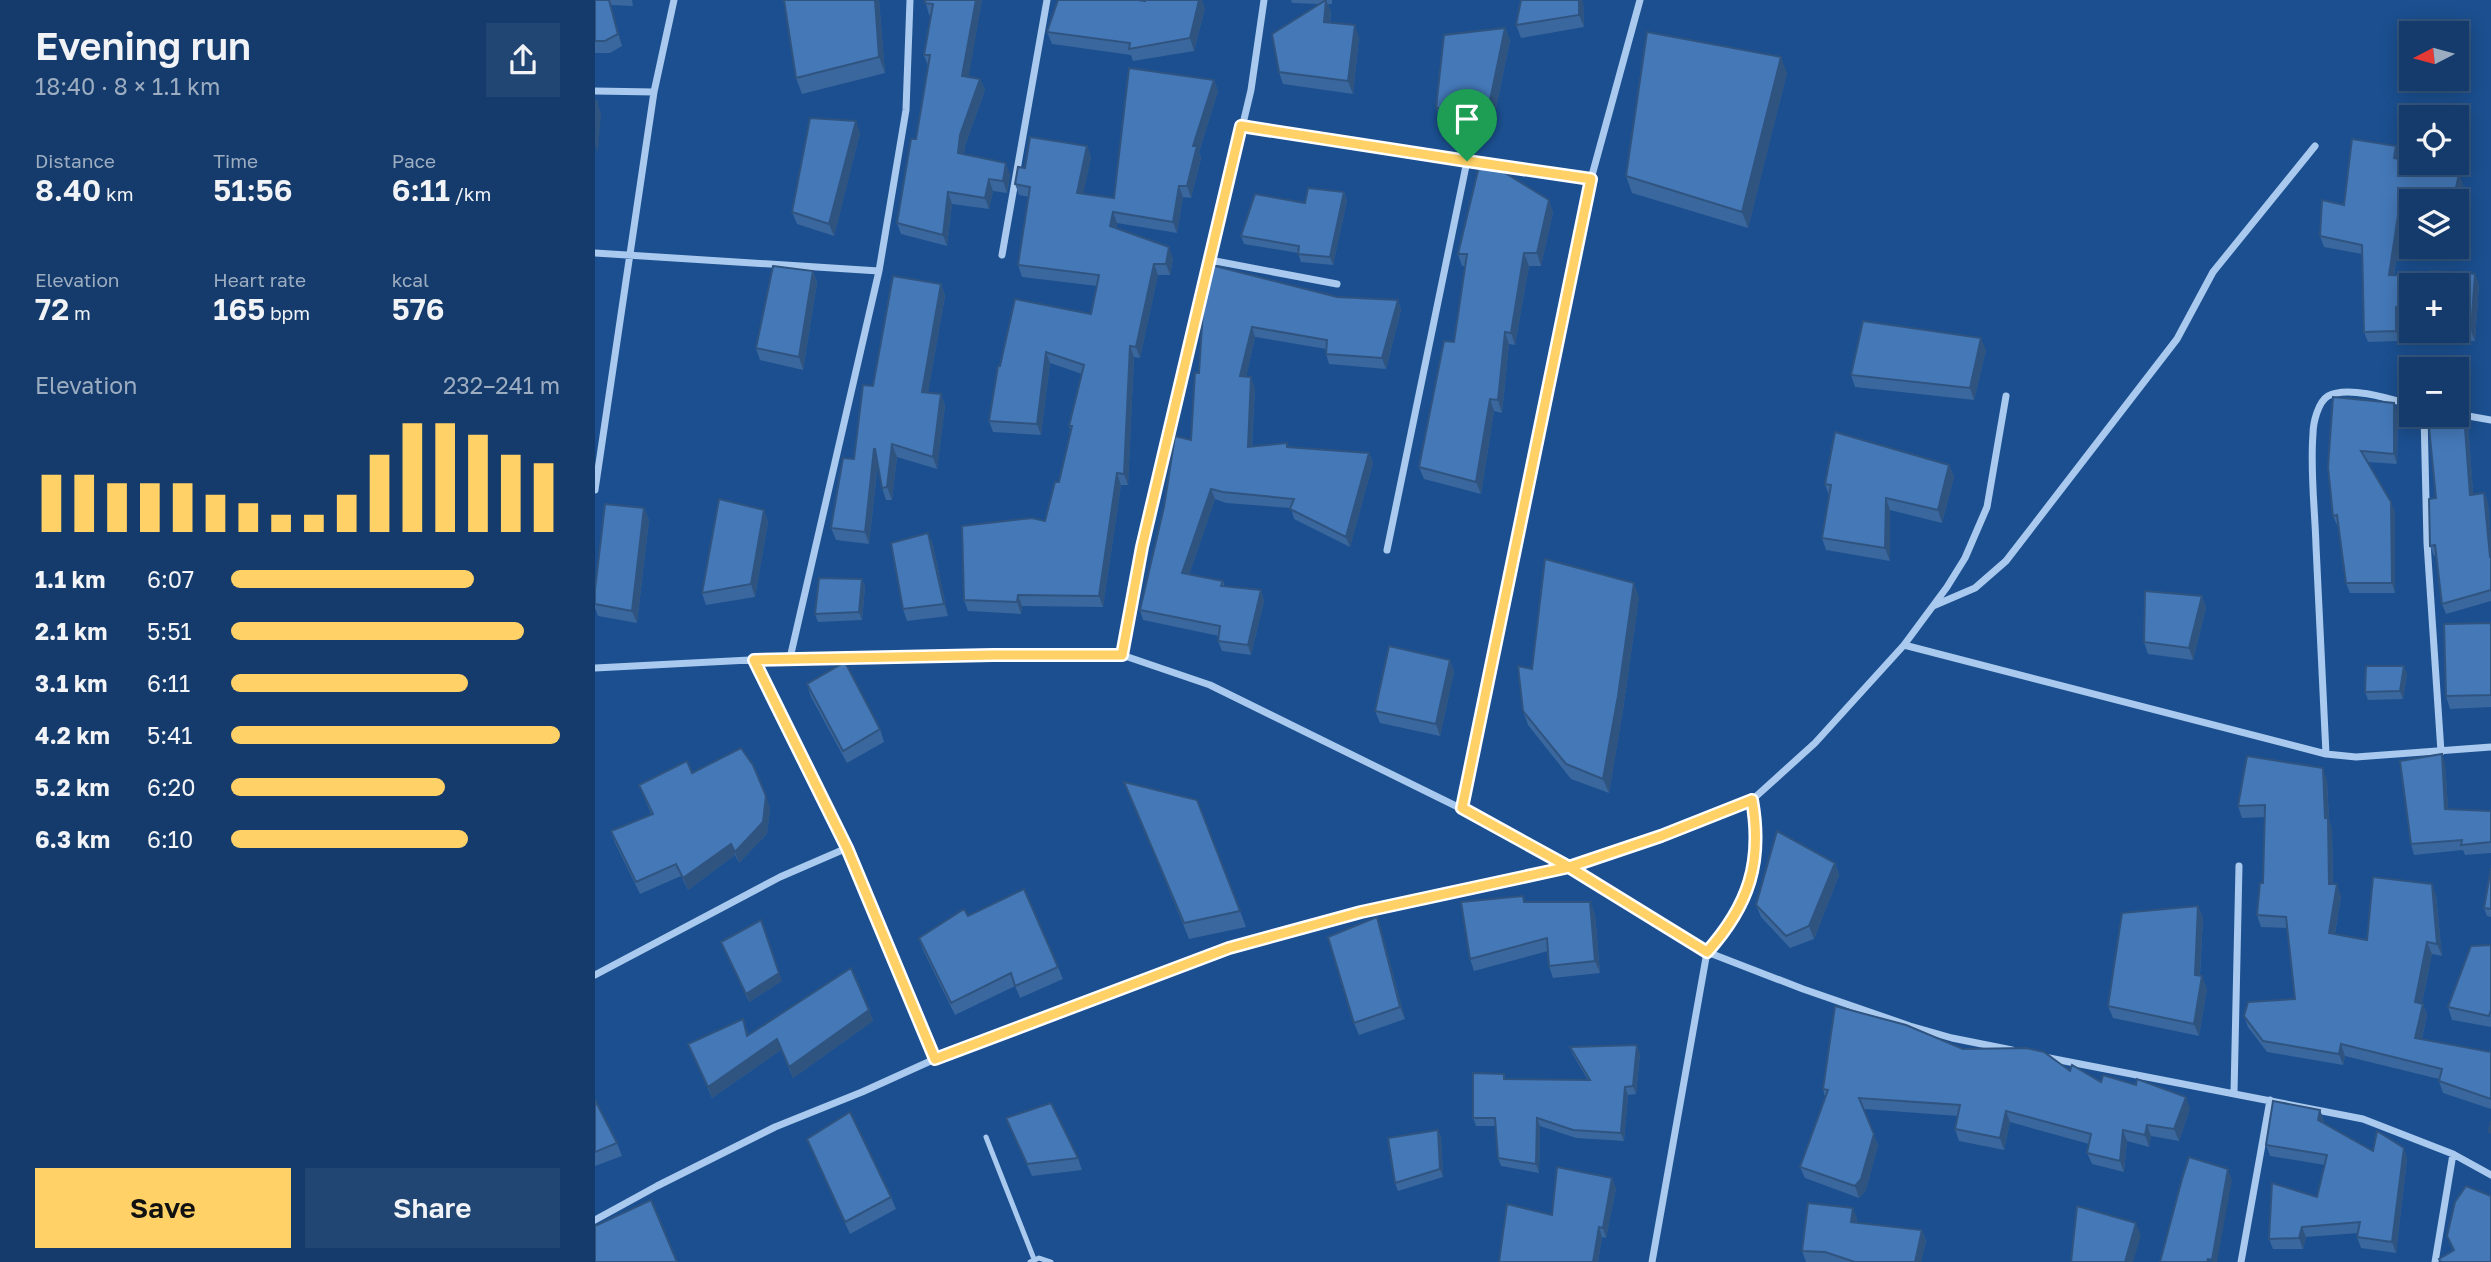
<!DOCTYPE html>
<meta charset="utf-8">
<style>
body{margin:0;font-family:"Golos Text",sans-serif;background:#214673;color:#f1f3f6;height:100vh;display:flex;flex-direction:column;font-size:26px;white-space:nowrap}
*{box-sizing:border-box;margin:0}
p{font-size:23px;color:#9dadc1}
.icon{flex:none;width:38px;height:38px;fill:none;stroke:currentColor;stroke-width:2;stroke-linecap:round;stroke-linejoin:round}
.map{position:relative;flex:1;overflow:hidden}
.panel{display:flex;flex-direction:column;background:#143b6b;width:595px}
.panel>*{flex:none}
.needle{width:46px;rotate:264deg}
.fabs{position:absolute;left:1804px;top:21px;display:grid;gap:14px}
.fabs a{display:grid;place-items:center;width:70px;height:70px;border-radius:0px;background:#143b6b;box-shadow:0 4px 18px #0003,0 0 0 2px #33557e;font-size:35px}
.pin{position:absolute;display:grid;place-items:center;width:60px;height:60px;color:#fff;margin:-72px -30px;border-radius:50% 50% 50% 0;rotate:-45deg;box-shadow:0 0 7px #0007}
.pin .icon{rotate:45deg}
.round{display:grid;place-items:center;flex:none;width:74px;height:74px;border-radius:0px;background:#214673}
.overview{display:flex;align-items:center;justify-content:space-between;height:119px;padding:0 35px}
h1{font-size:38px;font-weight:600;line-height:52px}
.metrics{display:grid;grid-template-columns:repeat(3,1fr);gap:10px;height:119px;padding:7px 35px}
.metrics div{display:grid;align-content:center}
.metrics b{font-size:30px;font-weight:600}
.metrics small{font-size:19px;font-weight:400}
.metrics p{font-size:19px}
.chart{height:196px;padding:14px 35px}
.chart p{display:flex;justify-content:space-between}
.chart svg{width:100%;height:126px;margin-top:7px;stroke:#ffd166;stroke-width:6}
.cta{display:flex;gap:14px;margin-top:auto;padding:14px 35px}
.cta a{flex:1;height:80px;border-radius:0px;background:#ffd166;color:#111;font-size:28px;font-weight:600;line-height:80px;text-align:center}
.cta a+a{background:#214673;color:#f1f3f6}
ul{padding:0 35px;list-style:none;font-size:23px}
li{display:grid;grid-template-columns:112px 84px 1fr;align-items:center;height:52px}
li i{height:18px;border-radius:9px;background:#ffd166}
main{display:flex;flex:1;min-height:0}
.map>svg:first-child{display:block}
.lines{fill:none;stroke-linecap:round;stroke-linejoin:round}
.lane{stroke:#a9c9ee;stroke-width:5}
.street{stroke:#a9c9ee;stroke-width:7}
.wall{fill:#3a679d}
.shaded-wall{fill:#305480}
.building{fill:#4478b7;stroke:#305480;stroke-width:2}
.route-casing{stroke:#fff;stroke-width:14}
.route{stroke:#ffd166;stroke-width:9}
</style>
<main>
<section class="panel">
<div class="overview"><div><h1>Evening run</h1><p>18:40 · 8 × 1.1 km</p></div><a class="round"><svg class="icon" aria-label="share" viewBox="0 0 24 24"><path d="M12 15V3M7 8l5-5 5 5M5 13v7h14v-7"/></svg></a></div>
<div class="metrics">
<div><p>Distance</p><b>8.40<small> km</small></b></div>
<div><p>Time</p><b>51:56</b></div>
<div><p>Pace</p><b>6:11<small> /km</small></b></div>
</div>
<div class="metrics">
<div><p>Elevation</p><b>72<small> m</small></b></div>
<div><p>Heart rate</p><b>165<small> bpm</small></b></div>
<div><p>kcal</p><b>576</b></div>
</div>
<div class="chart"><p><span>Elevation</span>232–241 m</p>
<svg viewBox="0 0 160 44" preserveAspectRatio="none"><path d="M5 44V24M15 44V24M25 44V27M35 44V27M45 44V27M55 44V31M65 44V34M75 44V38M85 44V38M95 44V31M105 44V17M115 44V6M125 44V6M135 44V10M145 44V17M155 44V20"/></svg>
</div>
<ul>
<li><b>1.1 km</b>6:07<i style="width:74%"></i></li>
<li><b>2.1 km</b>5:51<i style="width:89%"></i></li>
<li><b>3.1 km</b>6:11<i style="width:72%"></i></li>
<li><b>4.2 km</b>5:41<i style="width:100%"></i></li>
<li><b>5.2 km</b>6:20<i style="width:65%"></i></li>
<li><b>6.3 km</b>6:10<i style="width:72%"></i></li>
</ul>
<div class="cta"><a>Save</a><a>Share</a></div>
</section>
<div class="map">
<svg width="1896" height="1262" viewBox="0 0 1896 1262">
<rect width="100%" height="100%" fill="#1b4f8f"/>
<g class="lines">
<path class="lane" d="M391,1137L439,1259
M435,1262L444,1258L456,1262"/>
<path class="street" d="M0,91L59,92
M646,126L996,179
M0,253L284,271
M407,255L452,0
M615,260L742,284
M1862,414L1896,420
M1829,415L1832,543L1846,752
M0,490L59,92L79,0
M792,550L872,161
M1338,606L1380,588L1411,561L1582,339L1618,272L1720,146
M1309,645L1731,754L1761,757L1896,747
M527,655L547,547L656,90L669,0
M195,658L284,271L311,110L315,0
M159,660L252,848L340,1059
M0,668L195,658L527,655L615,685L867,809L974,867L1112,952L1208,989L1315,1026L1357,1038L1417,1050
M1731,754C1728,685 1724,615 1721,546C1720,510 1715,471 1718,434C1718,423 1723,402 1733,396C1752,385 1796,399 1816,405
M1157,800L1220,743L1309,645L1352,587L1370,558L1392,507L1411,396
M867,809L996,179L1045,0
M0,975L185,877L252,848
M1449,1057L1768,1119L1858,1154L1896,1175
M1639,1093L1644,866
M0,1220L62,1186L180,1127L267,1092L340,1059L634,948L766,912L974,867L1066,836L1157,800C1168,861 1153,905 1112,952L1057,1262
M1646,1262L1675,1100
M1840,1262L1858,1154"/>
</g>
<path class="wall" d="M0,0H37L38,6L16,5L27,46L15,53H0Z
M284,0L290,73L207,94L201,78Z
M330,0H387L373,77L385,79L390,90L370,146L369,154L415,175L412,193L398,191L394,209L357,204L352,246L306,234L302,223L321,139L333,66L329,55L336,15H334Z
M696,0H737V4H733L736,12L735,23L764,37L758,94L688,84L684,72L724,4L697,3Z
M926,0H988L989,27L926,38L921,25Z
M610,8L599,51L538,61L536,55L457,44L452,32Z
M910,28L915,40L898,123L846,120L841,108Z
M1192,73L1153,228L1037,193L1031,176Z
M619,80L623,91L604,152L606,158L596,198L588,197L582,233L522,223L521,229L578,258L575,275H563L545,358L539,357L533,485H526L508,607L427,606L426,614L373,611L369,600L450,521L464,482L476,431L474,426L487,374L455,363L446,435L398,432L394,421L405,366L496,314L502,286L427,277L423,265L434,197L424,195L420,184L430,168L492,146L496,157L488,194L519,198Z
M265,133L239,236L202,224L197,212Z
M1801,146L1804,156V159L1868,184L1862,209V201H1816V213L1809,212L1799,275L1884,284L1880,341L1827,340L1824,331H1862L1816,285V317H1805L1804,341L1773,342L1769,332L1767,254L1729,247L1725,236L1749,205Z
M749,192L752,201L738,265L706,262L703,253L649,244L646,236L710,203Z
M958,212L946,266H934L920,345L914,344L907,413L899,411L886,494L829,479L824,467L859,342L870,266H867L863,254Z
M218,271L222,283L208,370L165,360L161,348Z
M346,284L350,296L333,392L346,394L350,406L342,469L302,457L297,500H291L287,488L283,463L274,544L241,540L236,528L259,459L278,386Z
M609,294L742,297L803,300L806,310L791,369L734,364L731,354V349L660,337L651,377L660,388L657,447L692,443L694,447L774,453L778,463L755,547L699,519L696,508L631,503L620,499L594,575L628,581L630,587L666,590L669,601L656,655L627,651L623,641L624,636L548,620L545,610L596,440L604,373Z
M1391,350L1379,400L1260,387L1256,375Z
M1803,413L1802,464L1772,462L1800,512V593H1755L1751,583L1744,525H1742L1738,516L1733,467Z
M1873,424L1878,494L1889,493L1893,503L1896,541V601L1851,614L1847,604L1841,555L1839,556L1835,546L1841,498Z
M1354,465L1359,477L1347,523L1295,510V561L1231,550L1227,538L1234,496L1230,484Z
M49,508L54,520L42,623L3,616L0,608V590Z
M169,510L173,522L160,597L111,605L107,593Z
M333,533L338,545L353,616L312,621L308,609Z
M267,579L270,587L267,620L223,622L220,614Z
M1607,596L1611,608L1598,660L1553,654L1549,642Z
M1044,597L1028,710L1014,793L976,779L933,725L928,711L937,669Z
M1896,623V707L1855,709L1851,696Z
M855,660L859,672L845,736L785,723L780,711Z
M1812,674L1808,699L1773,700L1770,692Z
M212,684L285,729L289,742L252,763L216,697Z
M1850,764L1853,809L1896,811V853L1870,855L1868,850L1819,855L1816,844Z
M97,773L175,808L172,834L144,863L140,855L93,890L86,876L45,894L20,843L16,831L56,814L44,785Z
M1732,780L1734,820L1737,829L1738,884L1746,896L1740,934L1772,940L1841,895L1847,956L1837,954L1827,1003L1828,1004L1832,1015L1827,1039L1896,1052V1109L1848,1093L1844,1081V1079L1750,1056L1748,1065L1672,1052L1653,1027L1649,1016L1700,999L1692,928L1666,927L1662,915L1668,883L1670,817L1647,818L1643,806Z
M530,782L645,911L651,927L594,939Z
M1240,863L1244,875L1219,939L1195,948L1166,917L1161,905Z
M1896,868V917L1892,916L1889,908Z
M928,896L930,902H995L1000,915L1005,973L958,978L954,966L953,951L879,971L875,959Z
M1603,906L1608,918L1605,976L1612,989L1604,1036L1518,1018L1513,1006Z
M373,916L463,967L468,979L425,998L420,986L360,1015L328,950L324,938Z
M786,929L810,1019L764,1035L759,1023Z
M126,942L187,981L154,1002Z
M1896,945V1027L1857,1020L1853,1007Z
M274,1010L278,1021L198,1078L186,1050L117,1098L93,1044L152,1030L153,1035Z
M975,1047L1045,1054L1041,1094L1033,1095L1029,1141L981,1138L945,1126L944,1173L906,1166L903,1158L900,1126H881L878,1118L911,1079L993,1080L978,1055Z
M1368,1049L1475,1071L1595,1108L1584,1141L1556,1136L1554,1147L1532,1141L1529,1172L1497,1164L1492,1153L1494,1144L1415,1122L1409,1150L1364,1141L1360,1129L1363,1116L1269,1109L1283,1145L1271,1190L1264,1198L1210,1178L1205,1167L1230,1097L1228,1089Z
M0,1100L22,1143L27,1156L0,1166Z
M1725,1110L1729,1121V1124L1778,1151L1809,1148L1812,1159L1801,1253L1766,1248L1762,1237L1763,1233L1711,1237L1708,1249H1678L1674,1239L1722,1197L1730,1165L1675,1156L1671,1145Z
M411,1118L483,1158L487,1170L437,1176Z
M843,1130L846,1138L848,1177L803,1191L800,1183Z
M212,1139L296,1197L301,1209L255,1234L217,1151Z
M1021,1188L1011,1238L1007,1237L1003,1262H904L957,1215Z
M1262,1218L1261,1223L1327,1230L1331,1241L1326,1262H1211L1207,1251Z"/>
<path class="shaded-wall" d="M14,0L16,5L27,46L23,34Z
M280,0H284L290,73L284,57Z
M381,0H387L372,87L367,76Z
M604,0H607L610,8L599,51L595,38Z
M731,0L736,12L733,34L729,22Z
M984,0H988L989,27L984,15Z
M760,25L764,37L758,94L753,81Z
M910,28L915,40L898,123L893,110Z
M1186,57L1192,73L1153,228L1147,212Z
M385,79L390,90L370,146L368,164L363,153L365,135Z
M619,80L623,91L604,152L606,158L596,198L592,186L598,146Z
M2,101L6,113L3,152L0,145V119Z
M261,121L265,133L239,236L234,224Z
M492,146L496,157L486,205L482,193Z
M1801,146L1804,156L1802,168L1799,158Z
M411,163L415,175L412,193L408,181Z
M1864,174L1868,184L1862,209V201H1858Z
M394,179L398,191L394,209L390,198Z
M584,186L588,197L582,233L578,222Z
M353,192L357,204L352,246L348,235Z
M749,192L752,201L738,265L735,257Z
M954,200L958,212L946,266L942,253Z
M1805,202L1809,212L1797,285L1794,275Z
M518,212L522,223L519,238L515,226Z
M574,247L578,258L575,275L571,264Z
M929,253L934,266L920,345L916,333Z
M559,264L563,275L545,358L541,347Z
M218,271L222,283L208,370L204,357Z
M1880,274L1884,284L1880,341L1876,331Z
M346,284L350,296L331,404L327,392Z
M803,300L806,310L791,369L787,358Z
M1801,307L1805,317L1804,341L1801,331Z
M657,327L660,337L649,387L645,376Z
M910,332L914,344L907,413L903,400Z
M1386,338L1391,350L1379,400L1375,388Z
M535,346L539,357L533,485L529,474Z
M451,352L455,363L446,435L442,424Z
M656,377L660,388L656,457L653,447Z
M346,394L350,406L342,469L338,457Z
M895,399L899,411L886,494L881,482Z
M1799,403L1803,413L1802,464L1799,454Z
M1869,415L1873,424L1879,504L1875,495Z
M297,444L302,457L297,500L292,487Z
M279,449L283,461L274,544L270,532Z
M774,453L778,463L755,547L751,537Z
M1354,465L1359,477L1347,523L1343,510Z
M522,473L526,485L508,607L504,596Z
M616,489L620,499L591,584L587,573Z
M1889,493L1893,503L1896,541V560L1895,557Z
M1291,498L1295,510V561L1290,548Z
M1796,502L1800,512V593L1797,583Z
M49,508L54,520L42,623L37,611Z
M169,510L173,522L160,597L156,584Z
M333,533L338,545L353,616L349,604Z
M267,579L270,587L267,620L264,612Z
M1039,583L1044,597L1028,710L1014,793L1008,779Z
M666,590L669,601L656,655L653,645Z
M423,595L427,606L426,614L422,602Z
M1607,596L1611,608L1598,660L1594,648Z
M855,660L859,672L845,736L841,724Z
M1809,666L1812,674L1808,699L1805,691Z
M1847,754L1850,764L1854,819L1850,809Z
M1728,768L1732,780L1734,820L1737,829L1738,896L1734,884Z
M171,796L175,808L172,834L144,863L140,852Z
M136,844L140,855L93,890L88,878Z
M1240,863L1244,875L1219,939L1214,926Z
M1742,884L1746,896L1738,945L1734,933Z
M1837,884L1841,895L1847,956L1842,944Z
M995,902L1000,915L1005,973L1000,961Z
M1603,906L1608,918L1604,987L1600,975Z
M782,917L786,929L810,1019L805,1007Z
M166,920L187,981L154,1002L151,994Z
M1832,942L1837,954L1825,1013L1820,1002Z
M1607,976L1612,989L1604,1036L1599,1024Z
M1828,1004L1832,1015L1824,1050L1820,1038Z
M274,1010L278,1021L198,1078L194,1067Z
M182,1039L186,1050L117,1098L113,1087Z
M1746,1044L1750,1056L1748,1065L1744,1054Z
M1042,1045L1045,1054L1041,1094L1038,1086Z
M1030,1087L1033,1095L1029,1141L1026,1133Z
M1591,1097L1595,1108L1584,1141L1579,1129Z
M1725,1110L1729,1121L1727,1131L1723,1120Z
M1411,1111L1415,1122L1409,1150L1405,1138Z
M942,1118L945,1126L944,1173L941,1164Z
M1552,1125L1556,1136L1554,1147L1550,1135Z
M843,1130L846,1138L848,1177L845,1169Z
M1528,1130L1532,1141L1529,1172L1525,1161Z
M1279,1134L1283,1145L1271,1190L1264,1198L1260,1186Z
M1809,1148L1812,1159L1801,1253L1797,1242Z
M1633,1169L1637,1180L1622,1262H1617Z
M1017,1178L1021,1188L1011,1238L1008,1228Z
M1258,1208L1262,1218L1260,1233L1256,1222Z
M1541,1223L1546,1235L1538,1262H1530Z
M1004,1227L1007,1237L1003,1262H998Z
M1707,1227L1711,1237L1708,1249L1704,1238Z
M1327,1230L1331,1241L1326,1262H1320Z"/>
<path class="building" d="M0,0H14L23,34L10,41H0Z
M189,0H280L284,57L201,78Z
M330,0H381L367,76L385,79L365,135L363,153L411,163L408,181L394,179L390,198L353,192L348,235L302,223L316,139H321L335,55H329L338,4L330,3Z
M463,0H543L550,1V0H604L595,38L534,49L535,43L452,32Z
M731,0L729,22L760,25L753,81L684,72L677,34Z
M926,0H984V15L921,25Z
M910,28L893,110L841,108L849,35Z
M1052,32L1186,57L1147,212L1031,176Z
M534,68L619,80L598,146H602L592,186H584L578,222L518,212L515,226L574,247L571,264H559L541,347L535,346L529,474L522,473L504,596L423,595L422,602L369,600L367,526L437,518L450,521L460,482H464L477,426H474L489,365L451,352L442,424L394,421L403,366H405L420,299L496,314L504,275L423,265L435,187L420,184L423,167L430,168L435,137L492,146L482,193L519,198Z
M0,101H2L0,119Z
M215,118L261,121L234,224L197,212Z
M1757,139L1801,146L1799,158L1864,174L1858,201H1816V203L1805,202L1794,275L1836,276V271L1880,274L1876,331H1862V285H1816V306L1801,307V331L1769,332L1767,245L1725,236L1727,200L1749,205Z
M886,158L954,200L942,253H929L916,333L910,332L903,400L895,399L881,482L824,467L849,341L859,342L872,254H863Z
M713,188L749,192L735,257L703,254L704,246L646,236L660,194L710,203Z
M616,265L742,297L803,300L787,358L731,354L732,340L657,327L645,376L656,377L653,447L692,443V447L774,453L751,537L695,509L699,499L628,492L616,489L587,573L628,581L626,586L666,590L653,645L623,641L625,626L545,610L569,507L580,436L596,440L600,373H604L609,294Z
M178,266L218,271L204,357L161,348Z
M298,276L346,284L327,392L346,394L338,457L297,444L292,487L287,488L280,449H279L270,532L236,528L248,458L259,459L268,385L278,386Z
M1268,321L1386,338L1375,388L1256,375Z
M1738,397L1799,403V454L1766,451L1796,502L1797,583H1751L1742,515L1738,516L1733,467Z
M1869,415L1875,495L1889,493L1895,557H1896V590L1847,604L1840,545L1835,546L1834,499L1841,498L1833,417Z
M1240,432L1354,465L1343,510L1291,498L1290,548L1227,538L1236,485L1230,484Z
M124,499L169,510L156,584L107,593Z
M10,504L49,508L37,611L0,604V590Z
M333,533L349,604L308,609L296,543Z
M950,559L1039,583L1023,696L1008,779L971,764L928,711L923,666L937,669Z
M224,578L267,579L264,612L220,614Z
M1550,591L1607,596L1594,648L1549,642Z
M1896,623V695L1851,696L1849,624Z
M794,646L855,660L841,724L780,711Z
M250,662L285,729L248,751L212,684Z
M1771,666H1809L1805,691L1770,692Z
M146,748L158,765L171,796L168,822L140,852L136,844L88,878L81,864L41,882L16,831L58,814L44,785L92,761L97,773Z
M1847,754L1850,809L1896,811V842L1866,845L1867,840L1816,844L1805,761Z
M1652,756L1728,768L1730,818H1733L1734,884H1742L1734,933L1772,940L1778,877L1837,884L1842,944L1832,942L1820,1002L1828,1004L1820,1038L1896,1052V1099L1844,1081L1847,1069L1746,1044L1744,1054L1668,1041L1649,1016L1653,1002L1700,999L1691,917L1662,915L1665,883H1668L1670,805L1643,806Z
M529,782L602,800L645,911L589,923Z
M1182,831L1240,863L1214,926L1191,936L1161,905Z
M1896,868V909L1889,908Z
M429,889L463,967L420,986L416,973L356,1003L324,938L369,909L373,916Z
M928,896L929,902H995L1000,961L954,966L952,938L875,959L866,902Z
M1603,906L1600,975L1607,976L1599,1024L1513,1006L1527,913Z
M782,917L805,1007L759,1023L733,937Z
M166,920L184,973L151,994L126,942Z
M1896,945V1010L1894,1016L1853,1007L1876,946Z
M256,968L274,1010L194,1067L182,1039L113,1087L93,1044L148,1019L152,1036Z
M1240,1006L1311,1025L1368,1049L1431,1048L1449,1052L1475,1071L1477,1065L1506,1082L1508,1075L1541,1085L1542,1079L1591,1097L1579,1129L1552,1125L1550,1135L1528,1130L1525,1161L1492,1153L1496,1134L1411,1111L1405,1138L1360,1129L1365,1105L1264,1098L1279,1134L1266,1179L1260,1186L1205,1167L1233,1090L1228,1089Z
M1042,1045L1038,1086L1030,1087L1026,1133L978,1130L942,1118L941,1164L903,1158L900,1118H878V1073L909,1074V1079L995,1080L975,1047Z
M0,1100L22,1143L0,1152Z
M1678,1101L1725,1110L1723,1120L1778,1151L1782,1131L1809,1148L1797,1242L1762,1237L1765,1222L1707,1227L1704,1238L1674,1239L1677,1183L1722,1197L1732,1155L1671,1145Z
M456,1103L483,1158L432,1164L411,1118Z
M255,1112L296,1197L250,1222L212,1139Z
M1896,1121V1133L1894,1132Z
M843,1130L845,1169L800,1183L793,1138Z
M1594,1157L1633,1169L1617,1260L1613,1259L1612,1262H1565L1587,1179Z
M962,1167L1017,1178L1008,1228L1004,1227L998,1262H904L912,1204L957,1215Z
M1871,1186L1896,1196V1262H1846L1844,1259L1859,1250L1852,1236L1860,1202Z
M56,1200L82,1262H0V1226Z
M1213,1203L1258,1208L1256,1222L1327,1230L1320,1262H1260L1230,1252L1207,1251Z
M1482,1206L1541,1223L1530,1262H1476Z"/>
<g class="lines">
<defs>
<path id="route" d="M872,161L646,126L547,547L527,655H398L159,660L252,848L340,1059L634,948L766,912L974,867L1112,952C1154,905 1168,862 1157,800L1066,836L974,867L867,808L996,179L872,161"/>
</defs>
<use href="#route" class="route-casing"/>
<use href="#route" class="route"/>
</g>
</svg>
<div class="fabs">
<a><svg class="needle" viewBox="-14 -14 28 28"><path d="M0-13l5 13h-10z" fill="#e53935"/><path d="M0 13l5-13h-10z" fill="#9dadc1"/></svg></a>
<a><svg class="icon" aria-label="locate" viewBox="0 0 24 24"><circle cx="12" cy="12" r="6"/><path d="M12 2v4M12 18v4M2 12h4M18 12h4"/></svg></a>
<a><svg class="icon" aria-label="layers" viewBox="0 0 24 24"><path d="M12 4l9 5-9 5-9-5zM3 14l9 5 9-5"/></svg></a>
<a>+</a>
<a>−</a>
</div>
<div class="pin" style="left:872px;top:161px;background:#1e9e55"><svg class="icon" aria-label="arrive" viewBox="0 0 24 24"><path d="M6 21V4h12l-3 4 3 4H6"/></svg></div>
</div>
</main>
